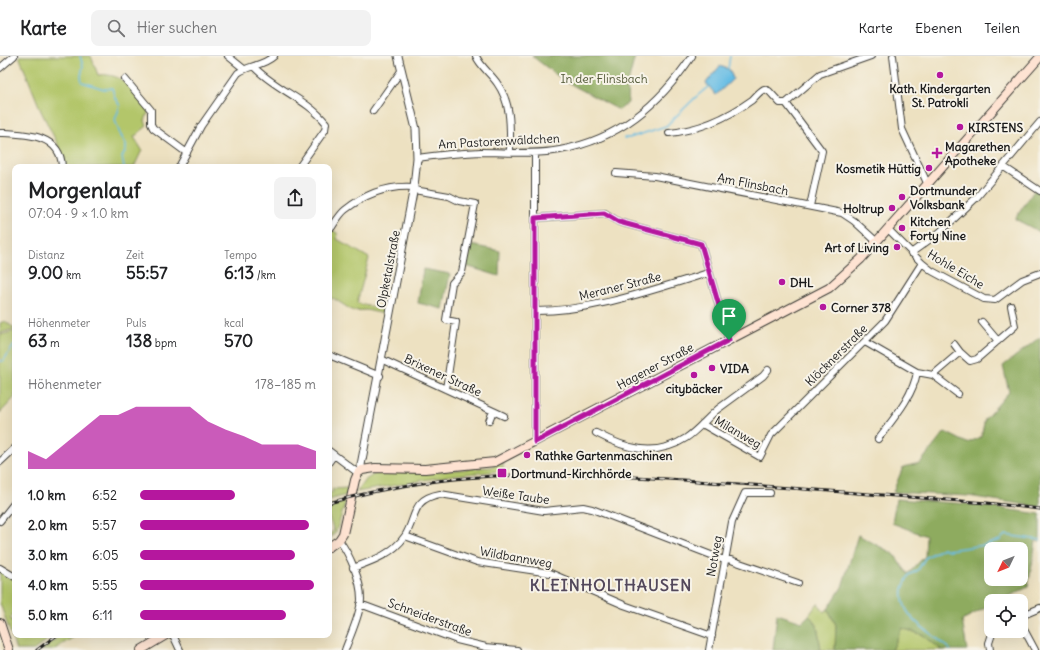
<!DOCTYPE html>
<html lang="de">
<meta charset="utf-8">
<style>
body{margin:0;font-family:Delius,sans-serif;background:#f2f2f2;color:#202124;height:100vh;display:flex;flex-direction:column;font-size:15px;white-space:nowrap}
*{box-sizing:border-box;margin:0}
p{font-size:13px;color:#757577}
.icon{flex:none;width:22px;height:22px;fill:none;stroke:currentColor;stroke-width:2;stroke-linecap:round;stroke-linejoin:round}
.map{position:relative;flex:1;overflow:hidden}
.panel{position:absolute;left:12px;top:108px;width:320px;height:474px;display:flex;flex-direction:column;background:#fff;border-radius:8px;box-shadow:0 4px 16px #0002}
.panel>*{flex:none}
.needle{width:26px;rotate:227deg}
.fabs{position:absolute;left:984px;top:486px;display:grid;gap:8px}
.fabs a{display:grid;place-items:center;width:44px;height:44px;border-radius:8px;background:#fff;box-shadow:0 4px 16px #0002;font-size:20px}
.pin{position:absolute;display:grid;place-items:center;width:34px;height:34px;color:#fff;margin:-41px -17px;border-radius:50% 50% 50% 0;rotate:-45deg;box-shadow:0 0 4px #0007}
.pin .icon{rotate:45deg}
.round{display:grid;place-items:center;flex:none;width:42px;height:42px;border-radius:8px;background:#f2f2f2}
.summary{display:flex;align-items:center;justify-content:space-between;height:68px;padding:0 16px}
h1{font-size:22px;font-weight:700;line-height:30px}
.figures{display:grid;grid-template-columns:repeat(3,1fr);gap:6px;height:68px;padding:4px 16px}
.figures div{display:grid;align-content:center}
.figures b{font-size:17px;font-weight:700}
.figures small{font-size:11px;font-weight:400}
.figures p{font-size:11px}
.chart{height:112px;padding:8px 16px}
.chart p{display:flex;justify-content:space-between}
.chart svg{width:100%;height:72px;margin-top:4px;fill:#b5179e;opacity:.7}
ul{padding:0 16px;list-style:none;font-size:13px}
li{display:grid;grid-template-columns:64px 48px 1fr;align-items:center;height:30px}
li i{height:10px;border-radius:5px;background:#b5179e}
header{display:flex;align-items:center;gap:24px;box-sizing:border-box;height:56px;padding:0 20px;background:#fff;border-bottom:1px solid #e0e0e0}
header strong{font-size:19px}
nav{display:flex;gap:22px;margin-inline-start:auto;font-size:14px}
.search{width:280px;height:36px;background:#f2f2f2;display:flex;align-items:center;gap:10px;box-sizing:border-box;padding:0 14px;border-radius:8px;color:#757577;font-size:15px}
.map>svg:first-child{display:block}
.green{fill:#b3c66a;stroke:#687143}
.forest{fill:#8eab5e;stroke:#55643d;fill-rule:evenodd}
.water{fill:#68bde4;stroke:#426c80}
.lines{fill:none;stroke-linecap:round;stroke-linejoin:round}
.stream{stroke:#68bde4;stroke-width:1.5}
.minor-casing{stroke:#3b3a35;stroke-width:8}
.tertiary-casing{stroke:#3b3a35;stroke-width:9}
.secondary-casing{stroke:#3b3a35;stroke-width:10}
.minor{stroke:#fff;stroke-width:6}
.tertiary{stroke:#fff;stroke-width:7}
.secondary{stroke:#fee3d2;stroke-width:8}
.rail-casing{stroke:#1c1c1c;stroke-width:3}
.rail{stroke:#f7f3e8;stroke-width:1.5;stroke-dasharray:4.5;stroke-linecap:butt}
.route-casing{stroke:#fff;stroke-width:8}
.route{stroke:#b5179e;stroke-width:5}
.poi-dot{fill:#b5179e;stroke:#f7f3e8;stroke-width:1.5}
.labels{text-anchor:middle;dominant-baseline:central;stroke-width:4;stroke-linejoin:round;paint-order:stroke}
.park-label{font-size:12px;fill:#515837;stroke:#f7f3e8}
.poi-label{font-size:12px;font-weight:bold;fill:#1c1c1c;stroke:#f7f3e8;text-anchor:start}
.street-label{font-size:12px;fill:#1c1c1c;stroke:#f7f3e8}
.district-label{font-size:16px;font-weight:bold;letter-spacing:1px;fill:#53485b;stroke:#f7f3e8}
</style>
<header>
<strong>Karte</strong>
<div class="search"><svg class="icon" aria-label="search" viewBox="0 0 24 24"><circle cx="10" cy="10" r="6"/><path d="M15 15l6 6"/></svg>Hier suchen</div>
<nav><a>Karte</a><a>Ebenen</a><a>Teilen</a></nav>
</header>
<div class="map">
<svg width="1040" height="594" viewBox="0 0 1040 594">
<rect width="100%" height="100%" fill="#f7f3e8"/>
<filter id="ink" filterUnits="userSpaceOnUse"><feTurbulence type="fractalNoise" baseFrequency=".025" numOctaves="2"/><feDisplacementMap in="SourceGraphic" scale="8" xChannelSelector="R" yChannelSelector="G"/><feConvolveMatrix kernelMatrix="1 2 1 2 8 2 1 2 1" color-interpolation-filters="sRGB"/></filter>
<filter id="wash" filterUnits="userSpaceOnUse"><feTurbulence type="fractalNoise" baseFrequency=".012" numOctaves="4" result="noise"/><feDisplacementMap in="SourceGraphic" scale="16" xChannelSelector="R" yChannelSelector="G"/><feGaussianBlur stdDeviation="0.9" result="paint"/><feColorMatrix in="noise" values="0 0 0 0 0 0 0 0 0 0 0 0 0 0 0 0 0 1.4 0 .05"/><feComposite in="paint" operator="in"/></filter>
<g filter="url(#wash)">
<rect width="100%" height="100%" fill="#ede1c1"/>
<path class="green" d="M19,0H91L98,19C125,16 134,36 149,54L145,65L147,70L134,81L142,94L134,111H61L59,91L41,55Z
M330,172L338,178L337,183L369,202L357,247L386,255L385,258L366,254L353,255L333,242L329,244Z
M5,265L15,273L0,277V267Z
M15,275V341L0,357V279Z
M504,406L502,415L453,419L357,436L364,425L377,416H431L491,411Z
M347,432V439L329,444V437L333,436L332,433Z
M346,445L336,476L329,484L332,480L330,477L334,475L329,462V450Z
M0,513L15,522V555L10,563L15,566V579H54L34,594H16L0,547Z
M818,547L824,556L828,553L836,569L835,594H821L817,569L809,559Z
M902,572L923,579L942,594H892Z
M61,579H77L53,594H41Z"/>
<path class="forest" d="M532,0H635L627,31L628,47L619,54L563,24Z
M1035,133L1040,136V176L1015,163Z
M471,189L500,195L499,220L466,210Z
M423,213L450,218L443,253L418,247Z
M1040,281V451L968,440L893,436L903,411L920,407L945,376L967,387L981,381L985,363L1009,336L1003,310Z
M896,443L968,448L1040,458V485H1036L1028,531L999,545H991V549L962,564L967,594H942L923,579L902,572L892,594H835L836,569L828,553L842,531L858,479L894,498L908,518L925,500L926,480L892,467ZM991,493H1021V523H991Z
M777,558L802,566L809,559L817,569L821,594H773Z"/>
<path class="water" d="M720,10L730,14L733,23L716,39L706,27Z"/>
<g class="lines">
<path class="stream" d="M80,0L83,10L81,20L82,26L104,33L112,32L115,42L120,50L115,64L120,78L126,88V94L122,101L124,111
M728,13L730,0
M624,82H629L666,70L697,40L708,31
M0,305H3L15,288
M950,594C933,575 899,565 903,533C904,529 907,523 909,519L918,514L925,502L943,492L948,494L985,489L1000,484L1005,479L1040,484"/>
</g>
</g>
<g filter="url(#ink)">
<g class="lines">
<defs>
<path id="minor" d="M228,0L244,13
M476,0C480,10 491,18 497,27C512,48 510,72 510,96
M893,0L902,73L928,129
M254,11C275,33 307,43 326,67L325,74L299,111
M0,12L14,0
M125,23L151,54V68L153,72L187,97
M786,47L822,95L810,150
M786,47L820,18L871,0
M373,55L401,15
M0,77C25,78 61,78 62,111
M669,77C700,74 727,62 752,44C756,40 759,36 764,33L769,35L780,47H786
M417,102C438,99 460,97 481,96C507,96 534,99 560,94C619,83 659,49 692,0
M179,111L201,70L238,17C249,9 263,10 274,0
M1004,111L1040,135
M616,117L655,120L842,157L854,165L877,186
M414,134L449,140L459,145L475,148L462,216L452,227L446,264L456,266L446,333
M535,162L605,157L619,166L701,188L729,284
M332,171C336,165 340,158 345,154C365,138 389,129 414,131
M888,173L922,207L932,215L984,243L995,244L1022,224L1040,217
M911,197L940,176L977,141L1040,66
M535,255C594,255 652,234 708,217
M982,266L998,285
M865,286L917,316L933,319L958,338
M954,288L960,296
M329,299L380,320
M383,304L504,360
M933,319L960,296L970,305L977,303L1015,270L1011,250
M489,365L493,355
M702,368L760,401L771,379L885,265L922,207
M596,377C626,393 655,402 686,382C698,374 707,362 718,353C733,342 748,331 763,320L768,314
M878,383C893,363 913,341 917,316
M535,386V97
M329,395L358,417
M0,406L15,392
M329,406L334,399
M0,465L15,446
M405,480L477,506L550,517L624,549L712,580
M339,484C350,499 361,524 361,543C361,557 350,580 345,594
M725,502L798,527
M0,512L15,521
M353,512C372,505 393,498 405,480C417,461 411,443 440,438L544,455L583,451L592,453L724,504
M360,548L457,584L486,591L517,594
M1021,560L1040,552
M1021,568L1035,594
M173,579L180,594
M709,594L732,466L745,437H770
M990,594L989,587L993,575"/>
<path id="tertiary" d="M362,414L361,409L414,131L417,102L416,73L398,0"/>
<path id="secondary" d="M329,491L339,484L343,478L355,424L358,417L362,414L375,412L425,413L495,406L829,232L861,203L1040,1
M0,567L9,594
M141,594L166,579"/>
</defs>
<use href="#minor" class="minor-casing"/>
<use href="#tertiary" class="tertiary-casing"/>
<use href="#secondary" class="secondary-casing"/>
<use href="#minor" class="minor"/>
<use href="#tertiary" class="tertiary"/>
<use href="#secondary" class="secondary"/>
<defs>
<path id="rail" d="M329,447C462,408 590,417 725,427C812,434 900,440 987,447L1040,453
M37,594L57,579"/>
</defs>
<use href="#rail" class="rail-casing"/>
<use href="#rail" class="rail"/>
</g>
</g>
<g class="lines" filter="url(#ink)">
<defs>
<path id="route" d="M604,157L619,166L701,188L729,284L535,386V162Z"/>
</defs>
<use href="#route" class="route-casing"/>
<use href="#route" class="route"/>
</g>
<g class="poi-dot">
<circle cx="940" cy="19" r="4"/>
<circle cx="960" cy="71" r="4"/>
<path d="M935 91h4v4h4v4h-4v4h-4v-4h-4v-4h4z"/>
<circle cx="929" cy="112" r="4"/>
<circle cx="902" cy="141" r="4"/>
<circle cx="892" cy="152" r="4"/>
<circle cx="902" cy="172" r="4"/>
<circle cx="897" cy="191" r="4"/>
<circle cx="782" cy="226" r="4"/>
<circle cx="823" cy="251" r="4"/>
<circle cx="712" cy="312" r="4"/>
<circle cx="694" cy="319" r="4"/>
<circle cx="527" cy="399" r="4"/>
<rect x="497" y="412" width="10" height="10" rx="2"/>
</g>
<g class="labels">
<g class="park-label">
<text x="604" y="22">In der Flinsbach</text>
</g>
<g class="poi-label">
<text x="940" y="32" text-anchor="middle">Kath. Kindergarten<tspan x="940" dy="14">St. Patrokli</tspan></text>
<text x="968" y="71">KIRSTENS</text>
<text x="945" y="90">Magarethen<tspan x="945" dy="14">Apotheke</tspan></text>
<text x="921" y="112" text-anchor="end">Kosmetik Hüttig</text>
<text x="910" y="134">Dortmunder<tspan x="910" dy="14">Volksbank</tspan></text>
<text x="884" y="152" text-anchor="end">Holtrup</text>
<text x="910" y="165">Kitchen<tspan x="910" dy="14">Forty Nine</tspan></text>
<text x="889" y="191" text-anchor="end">Art of Living</text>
<text x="790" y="226">DHL</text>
<text x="831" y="251">Corner 378</text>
<text x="720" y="312">VIDA</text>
<text x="694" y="332" text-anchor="middle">citybäcker</text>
<text x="535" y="399">Rathke Gartenmaschinen</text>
<text x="511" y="417">Dortmund-Kirchhörde</text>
</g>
<g class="street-label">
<text transform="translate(499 85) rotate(-3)">Am Pastorenwäldchen</text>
<text transform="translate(753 128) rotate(11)">Am Flinsbach</text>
<text transform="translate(388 213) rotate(-79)">Olpketalstraße</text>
<text transform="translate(956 213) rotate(31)">Hohle Eiche</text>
<text transform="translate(620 230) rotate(-14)">Meraner Straße</text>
<text transform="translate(836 299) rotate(-45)">Klöcknerstraße</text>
<text transform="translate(655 310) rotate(-28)">Hagener Straße</text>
<text transform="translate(443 319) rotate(25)">Brixener Straße</text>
<text transform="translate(738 376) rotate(30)">Milanweg</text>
<text transform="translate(516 439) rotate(8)">Weiße Taube</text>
<text transform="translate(714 500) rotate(-80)">Notweg</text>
<text transform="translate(516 501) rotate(10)">Wildbannweg</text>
<text transform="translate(430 561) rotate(20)">Schneiderstraße</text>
</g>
<g class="district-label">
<text x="611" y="529">KLEINHOLTHAUSEN</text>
</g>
</g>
</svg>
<div class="fabs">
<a><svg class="needle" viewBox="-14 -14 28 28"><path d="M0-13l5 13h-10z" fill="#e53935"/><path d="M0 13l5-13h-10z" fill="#757577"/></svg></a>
<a><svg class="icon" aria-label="locate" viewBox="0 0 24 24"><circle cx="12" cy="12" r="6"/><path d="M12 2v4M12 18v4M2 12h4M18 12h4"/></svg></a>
</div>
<div class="pin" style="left:729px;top:284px;background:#1e9e55"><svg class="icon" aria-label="arrive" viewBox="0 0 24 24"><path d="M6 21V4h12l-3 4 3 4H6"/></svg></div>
<section class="panel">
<div class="summary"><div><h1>Morgenlauf</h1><p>07:04 · 9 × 1.0 km</p></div><a class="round"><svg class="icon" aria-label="share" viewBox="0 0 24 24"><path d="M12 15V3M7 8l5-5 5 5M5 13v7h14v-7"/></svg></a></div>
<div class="figures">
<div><p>Distanz</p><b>9.00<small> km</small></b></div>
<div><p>Zeit</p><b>55:57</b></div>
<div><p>Tempo</p><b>6:13<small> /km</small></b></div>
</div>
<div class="figures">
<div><p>Höhenmeter</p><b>63<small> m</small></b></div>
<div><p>Puls</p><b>138<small> bpm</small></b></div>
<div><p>kcal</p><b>570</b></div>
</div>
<div class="chart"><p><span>Höhenmeter</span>178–185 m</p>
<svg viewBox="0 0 160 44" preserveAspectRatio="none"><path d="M0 44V33L10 38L20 29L30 20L40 11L50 11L60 6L70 6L80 6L90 6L100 15L110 20L120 24L130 29L140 29L150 29L160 33V44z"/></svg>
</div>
<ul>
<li><b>1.0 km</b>6:52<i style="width:54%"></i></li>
<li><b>2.0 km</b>5:57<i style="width:96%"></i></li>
<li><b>3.0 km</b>6:05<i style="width:88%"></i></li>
<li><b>4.0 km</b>5:55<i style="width:99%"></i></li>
<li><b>5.0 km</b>6:11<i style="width:83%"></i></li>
</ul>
</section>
</div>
